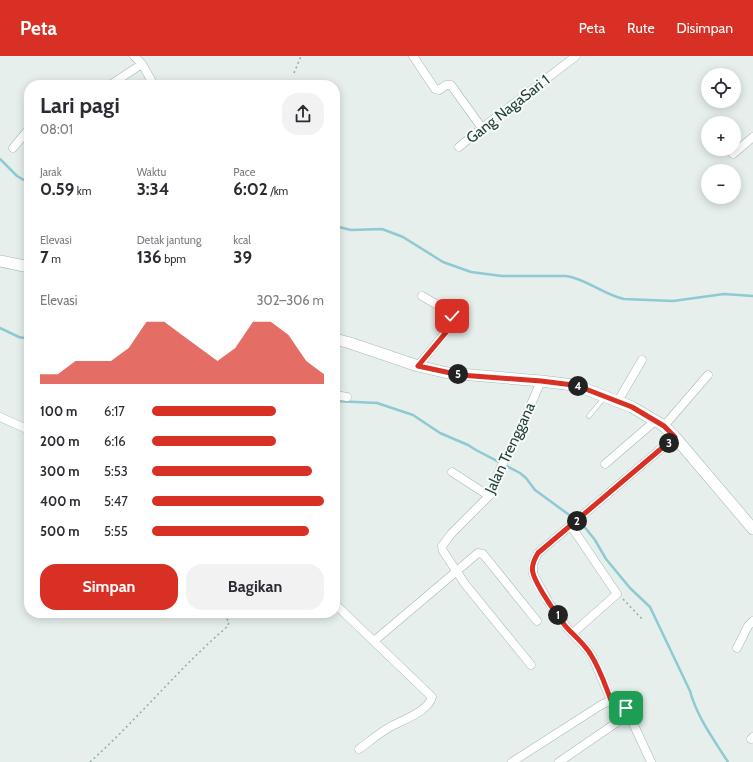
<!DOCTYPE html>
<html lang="id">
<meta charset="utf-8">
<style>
body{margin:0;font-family:Cabin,sans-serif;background:#f2f2f3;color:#2b2b33;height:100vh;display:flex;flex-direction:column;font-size:15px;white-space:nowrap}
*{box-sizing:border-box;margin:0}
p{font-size:13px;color:#7c7c81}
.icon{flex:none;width:22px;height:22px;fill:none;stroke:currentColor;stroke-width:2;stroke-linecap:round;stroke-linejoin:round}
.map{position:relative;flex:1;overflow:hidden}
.sheet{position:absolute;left:24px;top:24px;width:316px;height:538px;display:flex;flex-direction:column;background:#fff;border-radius:16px;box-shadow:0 2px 10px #0003}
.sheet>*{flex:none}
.fabs{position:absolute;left:701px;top:12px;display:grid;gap:8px}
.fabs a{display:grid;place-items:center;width:40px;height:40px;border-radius:50%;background:#fff;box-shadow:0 2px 10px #0003;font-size:20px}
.pin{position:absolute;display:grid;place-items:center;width:34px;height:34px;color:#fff;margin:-17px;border-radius:8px;box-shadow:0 2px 6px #0006}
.km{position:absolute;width:20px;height:20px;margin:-10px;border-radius:50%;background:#222;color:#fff;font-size:11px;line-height:20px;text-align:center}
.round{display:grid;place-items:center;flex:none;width:42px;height:42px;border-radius:16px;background:#f2f2f3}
.summary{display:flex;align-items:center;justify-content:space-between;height:68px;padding:0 16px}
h1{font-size:22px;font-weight:800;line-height:30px}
.metrics{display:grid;grid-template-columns:repeat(3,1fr);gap:6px;height:68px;padding:4px 16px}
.metrics div{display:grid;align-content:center}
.metrics b{font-size:17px;font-weight:800}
.metrics small{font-size:11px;font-weight:400}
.metrics p{font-size:11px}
.chart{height:112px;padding:8px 16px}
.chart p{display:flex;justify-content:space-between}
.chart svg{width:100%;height:72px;margin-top:4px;fill:#d93025;opacity:.7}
.primary-button{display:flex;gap:8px;margin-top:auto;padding:8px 16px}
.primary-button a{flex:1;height:46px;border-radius:16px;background:#d93025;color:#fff;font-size:16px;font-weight:800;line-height:46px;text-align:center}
.primary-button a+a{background:#f2f2f3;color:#2b2b33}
ul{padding:0 16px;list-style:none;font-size:13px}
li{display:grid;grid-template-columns:64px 48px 1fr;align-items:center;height:30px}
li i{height:10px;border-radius:5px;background:#d93025}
header{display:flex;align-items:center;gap:24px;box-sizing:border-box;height:56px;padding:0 20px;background:#d93025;color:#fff}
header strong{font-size:19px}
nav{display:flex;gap:22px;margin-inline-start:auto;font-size:14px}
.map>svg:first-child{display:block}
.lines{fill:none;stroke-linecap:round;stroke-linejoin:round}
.stream{stroke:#8ec9d4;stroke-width:2.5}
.lane-casing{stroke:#a8b8b2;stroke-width:5}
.street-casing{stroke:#a8b8b2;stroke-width:9}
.secondary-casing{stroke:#a4bbb3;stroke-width:12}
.path{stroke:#86b3a5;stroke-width:1.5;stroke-dasharray:2 3;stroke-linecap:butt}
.lane{stroke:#fff;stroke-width:4}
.street{stroke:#fff;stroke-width:8}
.secondary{stroke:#fff;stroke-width:11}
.route-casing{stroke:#fff;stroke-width:8}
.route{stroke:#d93025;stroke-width:5}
.labels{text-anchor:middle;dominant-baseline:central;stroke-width:4;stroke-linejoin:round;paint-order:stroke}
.street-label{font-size:15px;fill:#24423a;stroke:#f7fbf9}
</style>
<header>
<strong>Peta</strong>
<nav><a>Peta</a><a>Rute</a><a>Disimpan</a></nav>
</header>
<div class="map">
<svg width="753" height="706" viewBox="0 0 753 706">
<rect width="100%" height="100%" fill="#e6efeb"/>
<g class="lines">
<path class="stream" d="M0,103L17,120L29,127
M335,170L351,174L382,173L403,181L443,206L471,216L502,220H566C587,223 604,239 624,243L673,245L724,238L753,240
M0,272L19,281L29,283
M335,345L377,347L413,359L440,377L468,389L476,394L520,417L526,422L535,434L583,469L595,484L606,503L630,532L650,551L690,635C697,661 714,684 728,706"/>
<defs>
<path id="lane" d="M589,360L604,342"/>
<path id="street" d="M134,0L142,8L154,29
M413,0L435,33L439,34L446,29H451L482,72
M110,29L142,8
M459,91L482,72L576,0
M13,92L29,73
M733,98L753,81
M418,310L453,267V264L448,255L422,240
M335,339L347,341
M618,345L642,304
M0,361L29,374
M664,370L708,319
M605,408L655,365
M452,416L489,440
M571,470L617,538L573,577
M335,548L432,641C428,656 402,664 390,671C379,677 369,686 359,693
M374,585L478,497L483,498L537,565
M737,592L748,570L753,565
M531,609L465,528L443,495L442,490L452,477L489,440L501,411L517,381L541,325
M611,644L592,600L586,592L568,573L549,547L533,518V513L534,505L538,497L675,381
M751,683L753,681
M512,706L601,649C613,643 618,640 626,652L651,706
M559,706L629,658"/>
<path id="secondary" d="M0,205L29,211
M335,283L350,287L418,310L448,317L541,325L573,329L583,332L632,351L664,370L675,381L753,473"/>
</defs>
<use href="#lane" class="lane-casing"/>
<use href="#street" class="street-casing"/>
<use href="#secondary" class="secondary-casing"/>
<path class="path" d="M294,17L301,0
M623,543L642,563
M90,706C138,663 179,612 228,570L229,565L219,557"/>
<use href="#lane" class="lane"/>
<use href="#street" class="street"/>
<use href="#secondary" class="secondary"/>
</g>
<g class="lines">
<defs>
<path id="route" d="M452,260L453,264V268L418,310L460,319L541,325L573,329L583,332L632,351L664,370L675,381L538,497C535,502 531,511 533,517C536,529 560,565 569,574C577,582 586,590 591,599C600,613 605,629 611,644C619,643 622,645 626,652"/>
</defs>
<use href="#route" class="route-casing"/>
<use href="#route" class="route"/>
</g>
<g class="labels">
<g class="street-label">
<text transform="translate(508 53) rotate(-38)">Gang NagaSari 1</text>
<text transform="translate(510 392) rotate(-65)">Jalan Trenggana</text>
</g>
</g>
</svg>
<div class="fabs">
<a><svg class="icon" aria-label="locate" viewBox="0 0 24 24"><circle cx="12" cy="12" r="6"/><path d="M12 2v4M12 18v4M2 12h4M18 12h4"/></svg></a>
<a>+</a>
<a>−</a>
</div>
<div class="pin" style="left:626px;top:652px;background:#1e9e55"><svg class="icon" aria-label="arrive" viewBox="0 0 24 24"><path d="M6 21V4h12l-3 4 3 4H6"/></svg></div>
<div class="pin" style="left:452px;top:260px;background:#d93025"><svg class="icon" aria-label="check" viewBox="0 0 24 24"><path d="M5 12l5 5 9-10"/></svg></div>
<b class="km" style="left:558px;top:559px">1</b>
<b class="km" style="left:577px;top:465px">2</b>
<b class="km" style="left:669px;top:387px">3</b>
<b class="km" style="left:578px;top:330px">4</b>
<b class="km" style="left:458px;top:318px">5</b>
<section class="sheet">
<div class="summary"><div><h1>Lari pagi</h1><p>08:01</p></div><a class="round"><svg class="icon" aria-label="share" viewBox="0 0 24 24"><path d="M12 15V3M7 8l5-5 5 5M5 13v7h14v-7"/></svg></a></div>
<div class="metrics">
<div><p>Jarak</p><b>0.59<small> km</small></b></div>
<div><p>Waktu</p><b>3:34</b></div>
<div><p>Pace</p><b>6:02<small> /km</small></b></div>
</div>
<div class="metrics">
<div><p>Elevasi</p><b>7<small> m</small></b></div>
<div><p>Detak jantung</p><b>136<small> bpm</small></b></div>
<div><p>kcal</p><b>39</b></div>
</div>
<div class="chart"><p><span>Elevasi</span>302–306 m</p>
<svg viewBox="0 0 160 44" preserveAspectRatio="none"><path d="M0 44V38L10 38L20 30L30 30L40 30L50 22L60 6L70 6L80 14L90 22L100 30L110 22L120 6L130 6L140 14L150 30L160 38V44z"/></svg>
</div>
<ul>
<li><b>100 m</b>6:17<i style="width:72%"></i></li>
<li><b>200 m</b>6:16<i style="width:72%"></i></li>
<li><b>300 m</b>5:53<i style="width:93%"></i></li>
<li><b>400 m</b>5:47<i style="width:100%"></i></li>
<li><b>500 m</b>5:55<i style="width:91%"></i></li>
</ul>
<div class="primary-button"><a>Simpan</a><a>Bagikan</a></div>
</section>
</div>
